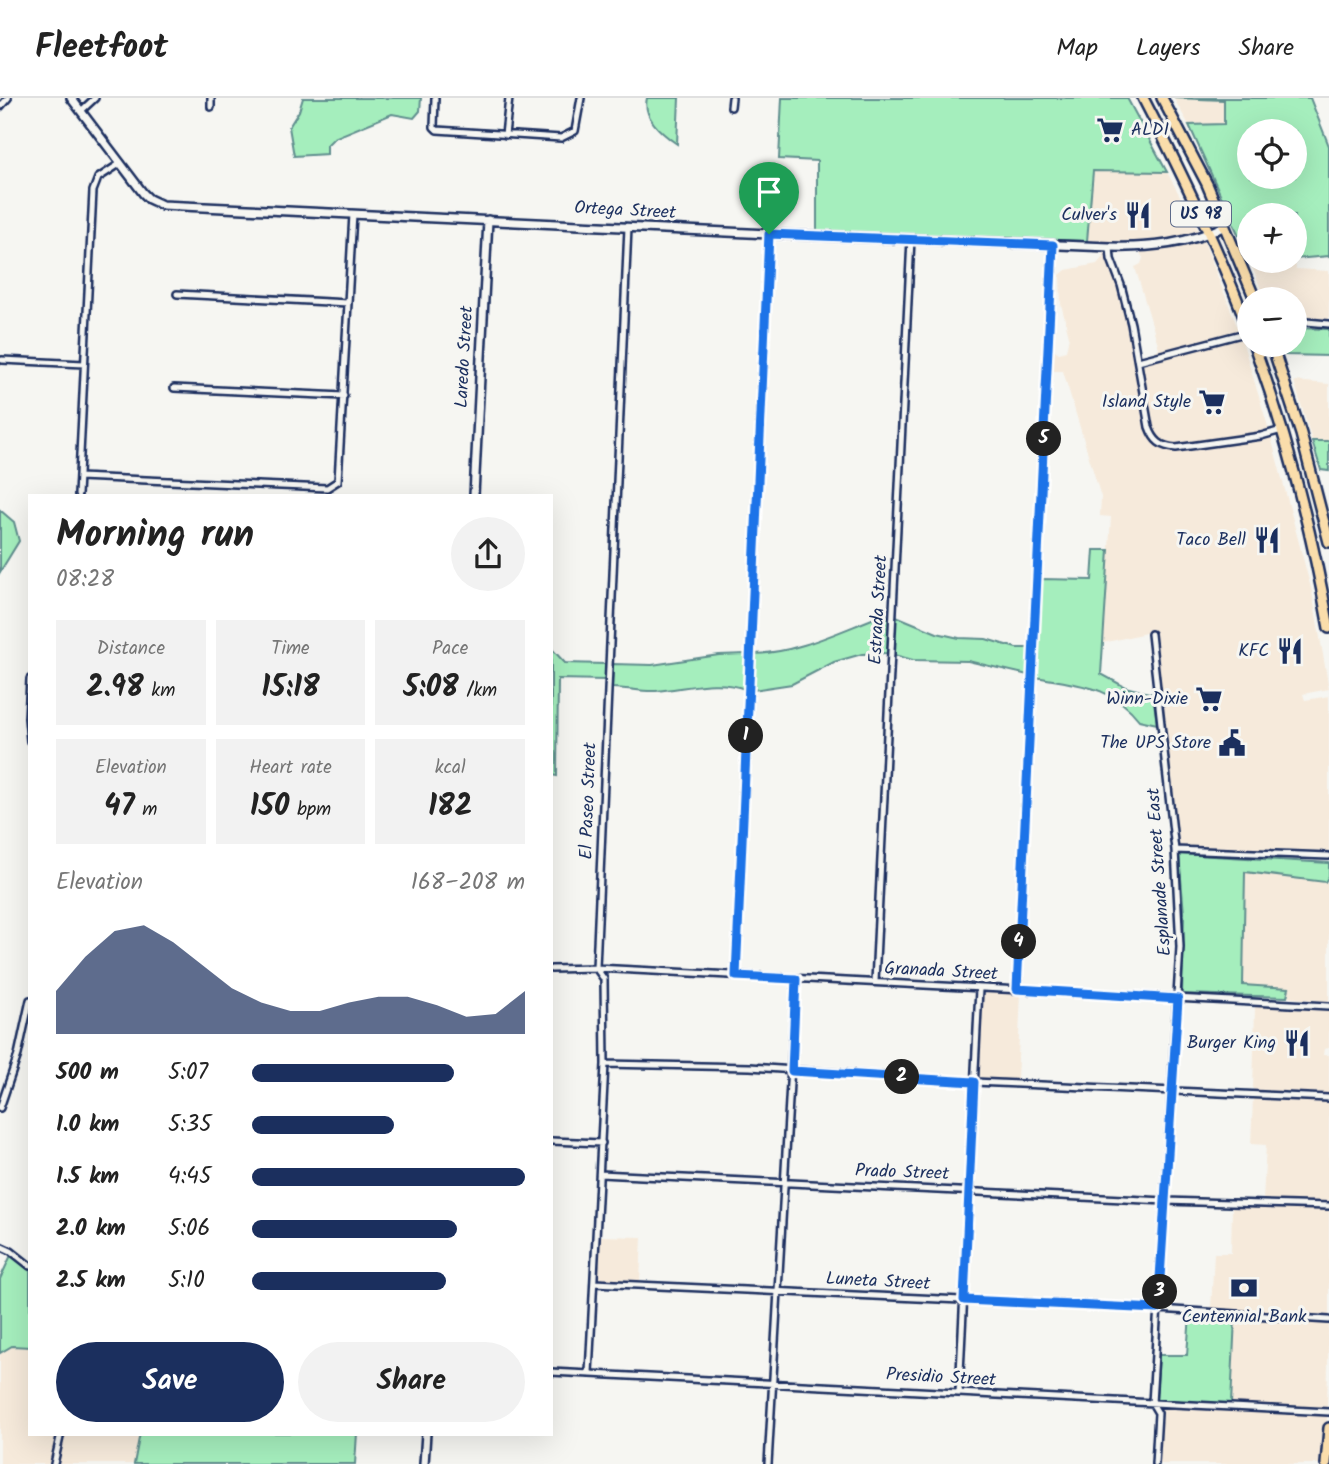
<!DOCTYPE html>
<meta charset="utf-8">
<style>
body{margin:0;font-family:Kalam,sans-serif;background:#f2f2f2;color:#222;height:100vh;display:flex;flex-direction:column;font-size:26px;white-space:nowrap}
*{box-sizing:border-box;margin:0}
p{font-size:23px;color:#767676}
.icon{flex:none;width:38px;height:38px;fill:none;stroke:currentColor;stroke-width:2;stroke-linecap:round;stroke-linejoin:round}
.map{position:relative;flex:1;overflow:hidden}
.details{position:absolute;left:28px;top:396px;width:525px;height:942px;display:flex;flex-direction:column;background:#fff;border-radius:0px;box-shadow:0 7px 28px #0002}
.details>*{flex:none}
.tools{position:absolute;left:1237px;top:21px;display:grid;gap:14px}
.tools a{display:grid;place-items:center;width:70px;height:70px;border-radius:50%;background:#fff;box-shadow:0 7px 28px #0002;font-size:35px}
.pin{position:absolute;display:grid;place-items:center;width:60px;height:60px;color:#fff;margin:-72px -30px;border-radius:50% 50% 50% 0;rotate:-45deg;box-shadow:0 0 7px #0007}
.pin .icon{rotate:45deg}
.km{position:absolute;width:35px;height:35px;margin:-18px;border-radius:50%;background:#222;color:#fff;font-size:19px;line-height:35px;text-align:center}
.round{display:grid;place-items:center;flex:none;width:74px;height:74px;border-radius:37px;background:#f2f2f2}
.overview{display:flex;align-items:center;justify-content:space-between;height:119px;padding:0 28px}
h1{font-size:38px;font-weight:700;line-height:52px}
.figures{display:grid;grid-template-columns:repeat(3,1fr);gap:10px;height:119px;padding:7px 28px}
.figures div{display:grid;align-content:center;border-radius:0px;background:#f2f2f2;text-align:center}
.figures b{font-size:30px;font-weight:700}
.figures small{font-size:19px;font-weight:400}
.figures p{font-size:19px}
.chart{height:196px;padding:14px 28px}
.chart p{display:flex;justify-content:space-between}
.chart svg{width:100%;height:126px;margin-top:7px;fill:#1b2f5e;opacity:.7}
.button{display:flex;gap:14px;margin-top:auto;padding:14px 28px}
.button a{flex:1;height:80px;border-radius:42px;background:#1b2f5e;color:#fff;font-size:28px;font-weight:700;line-height:80px;text-align:center}
.button a+a{background:#f2f2f2;color:#222}
ul{padding:0 28px;list-style:none;font-size:23px}
li{display:grid;grid-template-columns:112px 84px 1fr;align-items:center;height:52px}
li i{height:18px;border-radius:9px;background:#1b2f5e}
header{display:flex;align-items:center;gap:42px;box-sizing:border-box;height:98px;padding:0 35px;background:#fff;border-bottom:2px solid #e0e0e0}
header strong{font-size:33px}
nav{display:flex;gap:38px;margin-inline-start:auto;font-size:24px}
.map>svg:first-child{display:block}
.built{fill:#f6eadb}
.green{fill:#a5eebd;stroke:#608e8e;stroke-width:2;fill-rule:evenodd}
.lines{fill:none;stroke-linecap:round;stroke-linejoin:round}
.minor-casing{stroke:#1b2f5e;stroke-width:10}
.tertiary-casing{stroke:#1b2f5e;stroke-width:12}
.trunk-casing{stroke:#1b2f5e;stroke-width:14}
.minor{stroke:#f6f6f2;stroke-width:5}
.tertiary{stroke:#f6f6f2;stroke-width:7}
.trunk{stroke:#faddab;stroke-width:9}
.route-casing{stroke:#fff;stroke-width:14}
.route{stroke:#1a73e8;stroke-width:9}
.labels{text-anchor:middle;dominant-baseline:central;stroke-width:6;stroke-linejoin:round;paint-order:stroke}
.shield{fill:#f6f6f2;stroke:#5d6b8a;stroke-width:2}
.shield-label{font-size:16px;font-weight:bold;fill:#1b2f5e}
.poi-label{font-size:18px;fill:#1b2f5e;stroke:#f6f6f2;text-anchor:end}
.street-label{font-size:18px;fill:#1b2f5e;stroke:#f6f6f2}
</style>
<header>
<strong>Fleetfoot</strong>
<nav><a>Map</a><a>Layers</a><a>Share</a></nav>
</header>
<div class="map">
<svg width="1329" height="1366" viewBox="0 0 1329 1366">
<rect width="100%" height="100%" fill="#f6f6f2"/>
<filter id="ink" filterUnits="userSpaceOnUse"><feTurbulence type="fractalNoise" baseFrequency=".0143" numOctaves="2"/><feDisplacementMap in="SourceGraphic" scale="14" xChannelSelector="R" yChannelSelector="G"/><feConvolveMatrix kernelMatrix="1 2 1 2 8 2 1 2 1" color-interpolation-filters="sRGB"/></filter>
<g filter="url(#ink)">
<path class="built" d="M1174,1L1224,2V26L1189,27Z
M1093,73L1167,74L1200,135L1178,141L1139,146L1052,144L1087,143Z
M1203,141L1239,233L1152,256L1159,250L1135,169L1141,166L1143,160L1139,153H1114L1164,151Z
M1244,149H1249L1250,163L1295,162L1296,171L1329,173V222L1295,220V201H1265Z
M1057,151L1107,153L1109,168L1117,188L1127,226L1146,330L1152,344L1161,350L1177,353L1271,339L1312,494L1329,591L1303,596L1305,602L1329,598V755L1178,749L1154,533L1103,545L1111,419L1100,418L1101,399L1063,273H1051L1052,250L1059,255L1066,253L1069,238L1061,206L1060,177L1066,172L1097,166L1103,159V155Z
M1241,239L1269,332L1176,346L1158,341L1153,329L1142,265Z
M1294,283L1329,286V343H1312Z
M1245,774L1329,784V904L1287,899L1289,890L1243,887Z
M982,894L1021,895L1017,982L978,981Z
M1255,908L1329,912V950L1324,951L1323,957H1329V997L1253,993Z
M1253,1000L1329,1004V1105L1263,1102L1266,1047L1251,1046Z
M1232,1108L1329,1111V1217L1211,1211L1214,1155H1231Z
M600,1138L642,1139L640,1184L598,1182Z
M1235,1219L1329,1224L1327,1310L1231,1306Z
M12,1248L30,1249V1335H57L50,1366H0V1255Z
M1159,1309L1327,1317L1324,1366H1159L1162,1315Z
M64,1335H140L134,1366H58Z"/>
<path class="green" d="M303,0H421L420,13L414,20L392,16L334,40L327,47V56L294,58L289,29L299,13Z
M647,0H679L677,46C662,36 642,20 647,0Z
M782,0H1127L1167,74L1093,73L1087,143L817,134V63L779,61Z
M1174,0H1310L1329,48V158L1295,161V117H1250L1249,149H1244L1189,27L1224,26V2ZM1250,33H1295V79H1250Z
M1295,230L1329,231V258L1285,257L1281,247H1295Z
M1312,343H1329V373L1321,372Z
M0,412L14,424L19,443L0,474Z
M1094,452H1109L1101,576L1125,589L1153,596L1157,626L1139,622C1112,587 1076,587 1036,579L1041,481L1092,482Z
M880,518H889L887,555L862,556L834,564L792,586L753,592L754,556C797,555 840,533 880,518Z
M896,518L937,535L959,540L986,541L1016,550H1030L1028,577L968,563L913,562L894,557Z
M551,550L565,565L605,566V582L558,581L557,678L551,677Z
M746,556L745,591C717,580 685,591 656,593C642,594 627,590 612,590L613,566L652,567L719,557Z
M1179,756L1329,765V778L1325,784L1245,774L1243,887L1289,890L1287,899L1182,896L1184,816Z
M11,1157L30,1173V1249L12,1248L0,1255V1181Z
M1190,1216L1235,1219L1231,1306L1156,1302L1159,1257H1187Z
M140,1335H357L355,1366H134Z"/>
<g class="lines">
<defs>
<path id="minor" d="M435,0L434,29L437,32L561,40L575,33L581,0
M0,9L8,0
M211,9V0
M731,9L732,0
M81,13L95,0
M505,37L509,0
M1110,149L1111,161L1121,187L1131,226L1149,329C1154,343 1161,349 1176,350L1261,338L1282,332
M177,196L348,205
M1295,223L1329,226
M2,262L84,266
M1138,263L1249,234
M174,290L344,298
M79,379L327,390L338,383L353,116
M78,397L93,93L98,80L121,65
M1151,536L1175,752L1180,849L1152,1305L1158,1315L1155,1366
M30,581L28,620L30,643
M1175,752L1329,758
M551,871L596,870L1329,908
M736,878L769,136
M875,884L911,141
M1017,891L1053,147
M605,966L750,969L974,984L1329,1000
M0,1010L18,957L30,902
M551,1043L602,1045
M600,1076L1166,1103L1329,1108
M0,1148L11,1153L30,1168
M594,1185L1158,1211L1329,1222
M551,1274L1329,1314
M589,1275L605,966L604,881L596,870L628,129
M959,1295L979,891
M54,1366L61,1335
M768,1366L796,881"/>
<path id="tertiary" d="M71,0L143,95L149,101L162,107L769,136L1110,149C1151,150 1188,146 1225,128
M474,397L488,122
M424,1366L426,1335"/>
<path id="trunk" d="M1143,0C1183,77 1220,154 1250,235
M1162,0L1207,86L1255,201
M1254,247C1287,339 1312,434 1329,530
M1272,247L1301,336L1329,444
M1326,1366L1329,1330"/>
</defs>
<use href="#minor" class="minor-casing"/>
<use href="#tertiary" class="tertiary-casing"/>
<use href="#trunk" class="trunk-casing"/>
<use href="#minor" class="minor"/>
<use href="#tertiary" class="tertiary"/>
<use href="#trunk" class="trunk"/>
</g>
</g>
<g class="lines" filter="url(#ink)">
<defs>
<path id="route" d="M769,136L1053,147L1017,891L1178,901L1158,1211L964,1202L974,984L792,973L796,881L736,878Z"/>
</defs>
<use href="#route" class="route-casing"/>
<use href="#route" class="route"/>
</g>
<defs>
<symbol id="supermarket-bare" viewBox="-9 -9 18 18"><path d="M-6-5.5h2.5l.6 2H6L4.5 2H-2.5L-4.4-4H-6ZM-1.5 3.2a1.3 1.3 0 1 0 .1 0ZM3 3.2a1.3 1.3 0 1 0 .1 0Z" fill="#1b2f5e" stroke="#f6f6f2" stroke-width="2.5" paint-order="stroke"/></symbol>
<symbol id="restaurant-bare" viewBox="-9 -9 18 18"><path d="M-5-6h1v4h1v-4h1v4h1v-4h1v5L-1.5 .5V6h-2V.5L-5-1ZM5-6V6H3V1.5H1.5Q1.5-4 5-6Z" fill="#1b2f5e" stroke="#f6f6f2" stroke-width="2.5" paint-order="stroke"/></symbol>
<symbol id="civic-bare" viewBox="-9 -9 18 18"><path d="M-.6-6.5H3V-4.5H.6V-3L4-1V1h2V6H-6V1h2V-1L-.6-3ZM-1.2 2.5V6h2.4V2.5Z" fill="#1b2f5e" stroke="#f6f6f2" stroke-width="2.5" paint-order="stroke"/></symbol>
<symbol id="bank-bare" viewBox="-9 -9 18 18"><path d="M-6-4H6V4H-6ZM0-2.3a2.3 2.3 0 1 0 0 4.6a2.3 2.3 0 1 0 0-4.6Z" fill="#1b2f5e" stroke="#f6f6f2" stroke-width="2.5" paint-order="stroke"/></symbol>
</defs>
<g fill-rule="evenodd">
<use href="#supermarket-bare" x="1091" y="13" width="38" height="38"/>
<use href="#restaurant-bare" x="1119" y="98" width="38" height="38"/>
<use href="#supermarket-bare" x="1193" y="285" width="38" height="38"/>
<use href="#restaurant-bare" x="1248" y="423" width="38" height="38"/>
<use href="#restaurant-bare" x="1271" y="534" width="38" height="38"/>
<use href="#supermarket-bare" x="1190" y="582" width="38" height="38"/>
<use href="#civic-bare" x="1213" y="626" width="38" height="38"/>
<use href="#restaurant-bare" x="1278" y="926" width="38" height="38"/>
<use href="#bank-bare" x="1225" y="1171" width="38" height="38"/>
</g>
<g class="labels">
<rect class="shield" x="1171" y="103.5" width="60" height="25" rx="5"/>
<g class="shield-label">
<text x="1201" y="116">US 98</text>
</g>
<g class="poi-label">
<text x="1131" y="32" text-anchor="start">ALDI</text>
<text x="1117" y="117">Culver's</text>
<text x="1191" y="304">Island Style</text>
<text x="1246" y="442">Taco Bell</text>
<text x="1269" y="553">KFC</text>
<text x="1188" y="601">Winn-Dixie</text>
<text x="1211" y="645">The UPS Store</text>
<text x="1276" y="945">Burger King</text>
<text x="1244" y="1219" text-anchor="middle">Centennial Bank</text>
</g>
<g class="street-label">
<text transform="translate(625 113) rotate(3)">Ortega Street</text>
<text transform="translate(465 259) rotate(-87)">Laredo Street</text>
<text transform="translate(879 512) rotate(-87)">Estrada Street</text>
<text transform="translate(589 703) rotate(-88)">El Paseo Street</text>
<text transform="translate(1160 774) rotate(-94)">Esplanade Street East</text>
<text transform="translate(941 874) rotate(3)">Granada Street</text>
<text transform="translate(902 1075) rotate(2)">Prado Street</text>
<text transform="translate(878 1184) rotate(3)">Luneta Street</text>
<text transform="translate(941 1280) rotate(3)">Presidio Street</text>
</g>
</g>
</svg>
<div class="tools">
<a><svg class="icon" aria-label="locate" viewBox="0 0 24 24"><circle cx="12" cy="12" r="6"/><path d="M12 2v4M12 18v4M2 12h4M18 12h4"/></svg></a>
<a>+</a>
<a>−</a>
</div>
<div class="pin" style="left:769px;top:136px;background:#1e9e55"><svg class="icon" aria-label="arrive" viewBox="0 0 24 24"><path d="M6 21V4h12l-3 4 3 4H6"/></svg></div>
<b class="km" style="left:746px;top:638px">1</b>
<b class="km" style="left:902px;top:979px">2</b>
<b class="km" style="left:1160px;top:1194px">3</b>
<b class="km" style="left:1019px;top:844px">4</b>
<b class="km" style="left:1044px;top:341px">5</b>
<section class="details">
<div class="overview"><div><h1>Morning run</h1><p>08:28</p></div><a class="round"><svg class="icon" aria-label="share" viewBox="0 0 24 24"><path d="M12 15V3M7 8l5-5 5 5M5 13v7h14v-7"/></svg></a></div>
<div class="figures">
<div><p>Distance</p><b>2.98<small> km</small></b></div>
<div><p>Time</p><b>15:18</b></div>
<div><p>Pace</p><b>5:08<small> /km</small></b></div>
</div>
<div class="figures">
<div><p>Elevation</p><b>47<small> m</small></b></div>
<div><p>Heart rate</p><b>150<small> bpm</small></b></div>
<div><p>kcal</p><b>182</b></div>
</div>
<div class="chart"><p><span>Elevation</span>168–208 m</p>
<svg viewBox="0 0 160 44" preserveAspectRatio="none"><path d="M0 44V29L10 17L20 8L30 6L40 12L50 20L60 28L70 33L80 36L90 36L100 33L110 31L120 31L130 34L140 38L150 37L160 29V44z"/></svg>
</div>
<ul>
<li><b>500 m</b>5:07<i style="width:74%"></i></li>
<li><b>1.0 km</b>5:35<i style="width:52%"></i></li>
<li><b>1.5 km</b>4:45<i style="width:100%"></i></li>
<li><b>2.0 km</b>5:06<i style="width:75%"></i></li>
<li><b>2.5 km</b>5:10<i style="width:71%"></i></li>
</ul>
<div class="button"><a>Save</a><a>Share</a></div>
</section>
</div>
